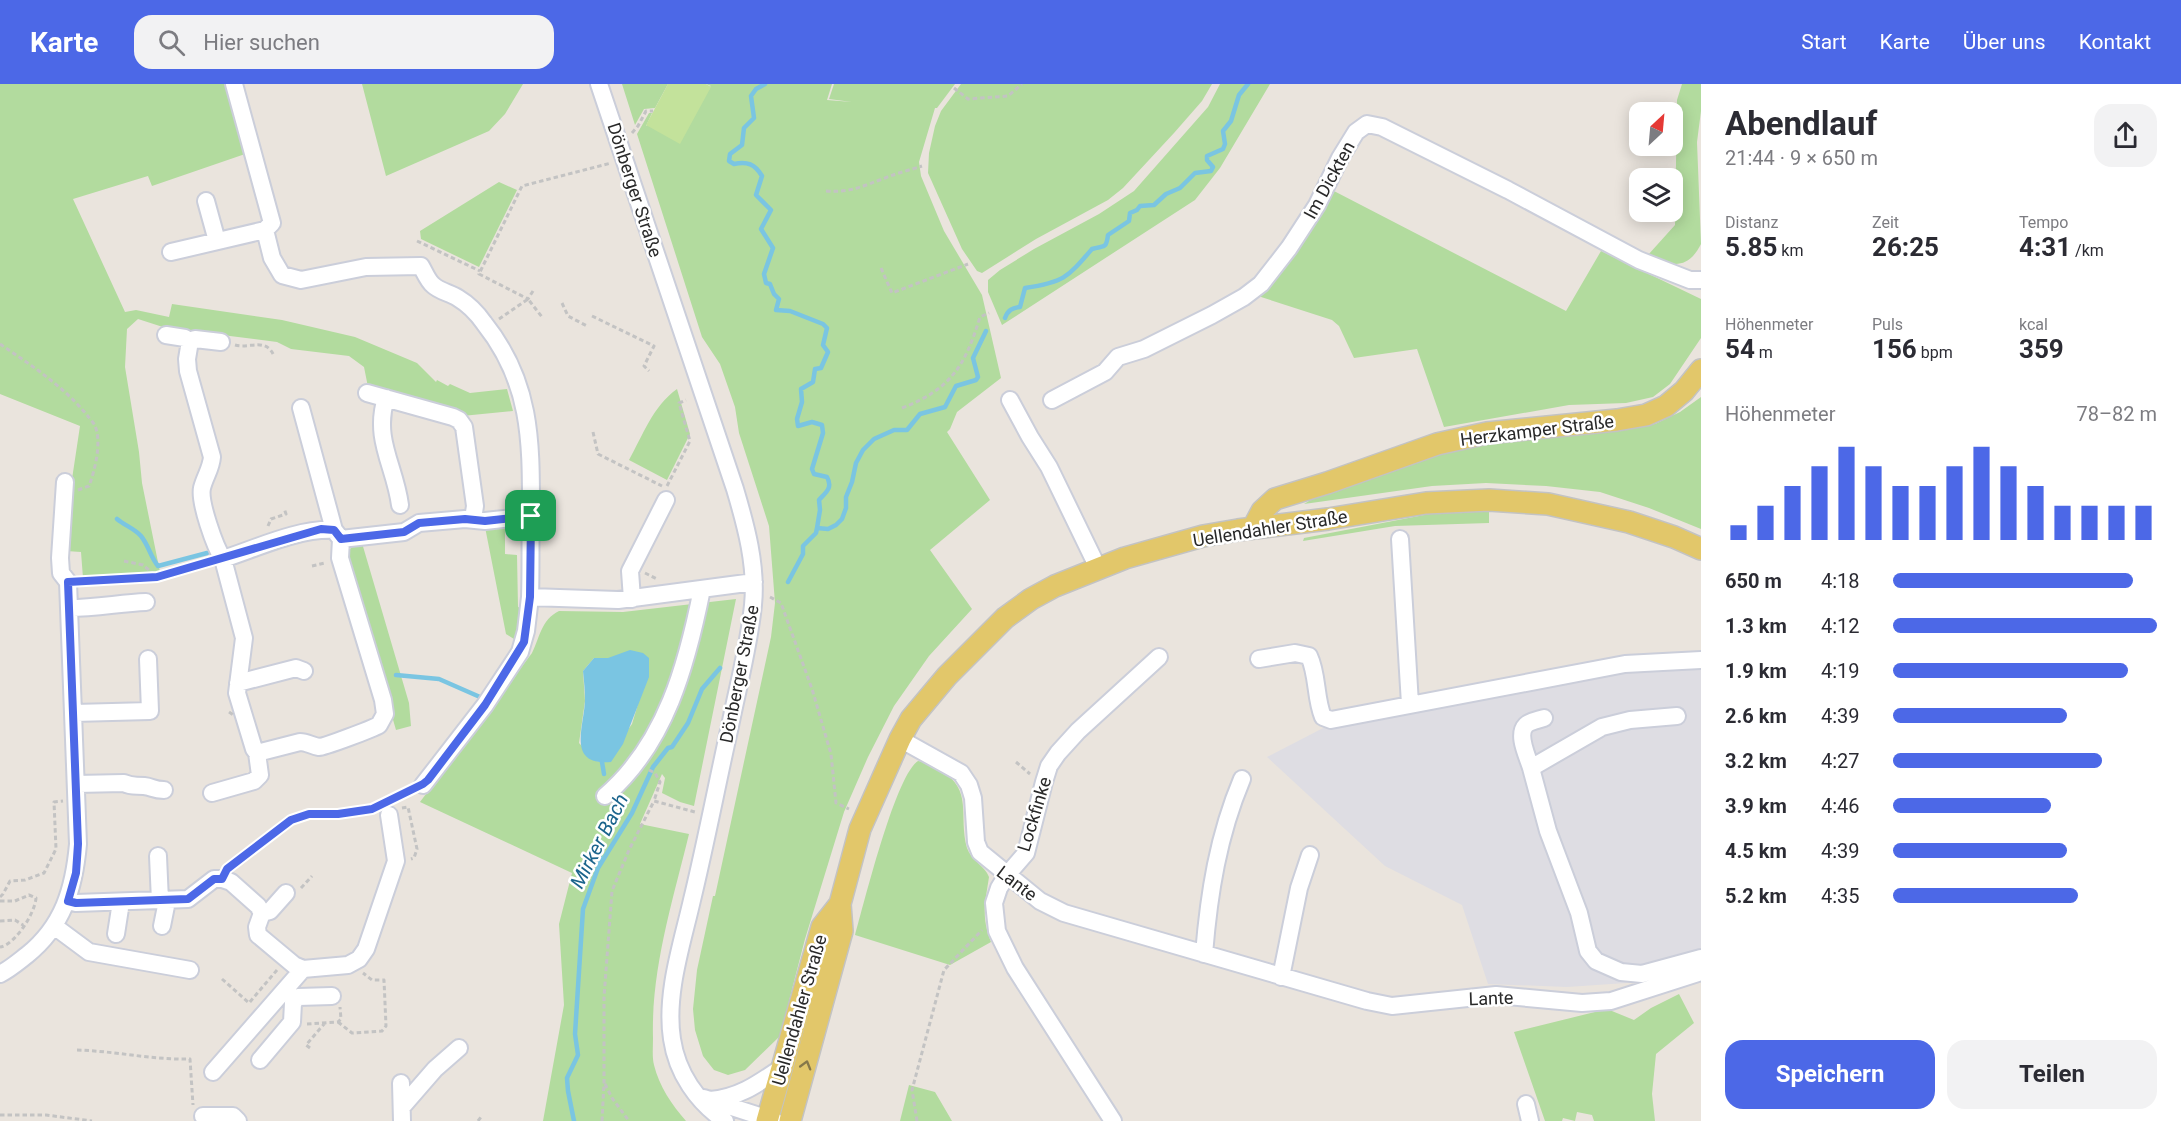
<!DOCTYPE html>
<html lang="de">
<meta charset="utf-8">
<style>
body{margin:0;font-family:Roboto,sans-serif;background:#f2f2f3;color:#2b2b33;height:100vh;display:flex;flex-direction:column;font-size:22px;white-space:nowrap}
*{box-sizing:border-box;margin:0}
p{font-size:20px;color:#7c7c81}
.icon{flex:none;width:33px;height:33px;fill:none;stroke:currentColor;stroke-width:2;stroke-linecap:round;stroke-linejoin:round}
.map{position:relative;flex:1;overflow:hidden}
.panel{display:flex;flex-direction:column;background:#fff;width:480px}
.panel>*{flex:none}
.needle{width:39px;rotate:26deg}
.controls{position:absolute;left:1629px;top:18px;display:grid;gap:12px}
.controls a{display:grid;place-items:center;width:54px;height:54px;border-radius:12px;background:#fff;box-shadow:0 3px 15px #0003;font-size:30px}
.pin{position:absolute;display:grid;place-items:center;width:51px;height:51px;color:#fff;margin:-26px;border-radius:12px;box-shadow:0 3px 9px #0006}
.round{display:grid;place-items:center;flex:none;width:63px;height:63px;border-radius:18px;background:#f2f2f3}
.overview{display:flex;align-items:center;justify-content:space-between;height:102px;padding:0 24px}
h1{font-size:33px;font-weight:700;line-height:45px}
.stats{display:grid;grid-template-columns:repeat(3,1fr);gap:9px;height:102px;padding:6px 24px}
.stats div{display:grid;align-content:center}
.stats b{font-size:26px;font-weight:700}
.stats small{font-size:16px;font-weight:400}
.stats p{font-size:16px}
.chart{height:168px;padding:12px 24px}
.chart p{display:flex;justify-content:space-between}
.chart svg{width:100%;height:108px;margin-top:6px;stroke:#4c68e7;stroke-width:6}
.primary-button{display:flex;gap:12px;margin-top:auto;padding:12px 24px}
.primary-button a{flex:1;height:69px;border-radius:18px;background:#4c68e7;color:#fff;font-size:24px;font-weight:700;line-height:69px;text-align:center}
.primary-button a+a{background:#f2f2f3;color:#2b2b33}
ul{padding:0 24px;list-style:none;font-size:20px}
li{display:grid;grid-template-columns:96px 72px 1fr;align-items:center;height:45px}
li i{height:15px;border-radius:8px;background:#4c68e7}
header{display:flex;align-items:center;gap:36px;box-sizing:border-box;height:84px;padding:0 30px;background:#4c68e7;color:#fff}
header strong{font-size:28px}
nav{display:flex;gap:33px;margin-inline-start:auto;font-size:21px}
.search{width:420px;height:54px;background:#f2f2f3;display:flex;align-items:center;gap:15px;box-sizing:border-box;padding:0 21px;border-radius:18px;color:#7c7c81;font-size:22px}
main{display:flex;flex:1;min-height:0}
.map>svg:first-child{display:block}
.industrial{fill:#dedde3}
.green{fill:#b2db9e;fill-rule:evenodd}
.pitch{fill:#c3e29b}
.water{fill:#7ac5e2}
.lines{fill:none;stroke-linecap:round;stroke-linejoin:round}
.stream{stroke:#7ac5e2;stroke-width:4.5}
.minor-casing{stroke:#cbceda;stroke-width:20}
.major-casing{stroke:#c3c3c3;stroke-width:24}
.path{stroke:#c3c3c3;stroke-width:3;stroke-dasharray:4.5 3;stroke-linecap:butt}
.minor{stroke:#fff;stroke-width:16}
.major{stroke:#e2c76a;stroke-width:21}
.path-bridge{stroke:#c3c3c3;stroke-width:3;stroke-dasharray:4.5 3;stroke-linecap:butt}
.oneway{stroke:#86784a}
.route-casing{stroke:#fff;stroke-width:12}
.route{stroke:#4c68e7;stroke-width:8}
.labels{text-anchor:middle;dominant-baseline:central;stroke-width:5;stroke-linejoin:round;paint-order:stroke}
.street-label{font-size:18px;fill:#292929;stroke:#fff}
.water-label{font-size:20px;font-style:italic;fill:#1b648c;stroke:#fff}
</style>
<header>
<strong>Karte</strong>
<div class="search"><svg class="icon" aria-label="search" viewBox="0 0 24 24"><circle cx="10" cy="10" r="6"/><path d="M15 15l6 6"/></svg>Hier suchen</div>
<nav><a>Start</a><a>Karte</a><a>Über uns</a><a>Kontakt</a></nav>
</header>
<main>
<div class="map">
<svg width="1701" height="1037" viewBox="0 0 1701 1037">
<rect width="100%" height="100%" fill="#eae4dd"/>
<path class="industrial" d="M1701,581V872L1640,888L1626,899L1567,903L1488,900L1462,821L1385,782L1267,673L1329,641L1584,591Z"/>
<path class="green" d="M0,0H228L248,69L152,102L148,92L73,115L125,228L136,226L169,233L172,220L282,236L355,253L417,279L436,298L437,296L448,302L450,300L470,309L507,305L513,327L462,332L368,303L364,283L349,272L291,265L277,258L166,244L138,235L127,245L125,283L139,368L142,399L160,488L83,494L81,468L66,467L69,415L80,342L0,310Z
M362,0H523L505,30L489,47L386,92Z
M622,0H668L655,24L644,25L635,41Z
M706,0H832L827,16L852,18L829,15L834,0H955L937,24H935L919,78L921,92L944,147L982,211L1001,294L957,328L950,345L947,348L990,416L930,466L972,525L929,572L894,622L868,673L844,728L805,855L780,952L745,986L728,991L714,986L710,981L703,972L695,946L693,925L697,886L713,812H715L771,553L775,519L769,442L739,349L735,323L720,280L702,253L637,50L649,29H652L646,42L711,2Z
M961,0H1212L1202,17L1174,49L1123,104L1108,116L1036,155L982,189L977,187L962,165L928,89L929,69L935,42L941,27Z
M1220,0H1270L1220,84L1195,116L1002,241L988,208V196L1000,186L1034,165L1099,130L1134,107L1208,23Z
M1682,0H1701V27L1697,58L1701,160C1688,186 1671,183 1648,171L1675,141L1677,16Z
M499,98L517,106L479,183L421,155L420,147Z
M1332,106L1566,227L1601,167L1701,215V254L1670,300L1653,313L1626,319L1569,321L1444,343L1417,265L1354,274L1339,242L1332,236L1258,212L1292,174L1310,148Z
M677,305L690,350L667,396L629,376C643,351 653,322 677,305Z
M1701,313V445L1649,424L1600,408L1546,402L1486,399L1432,402L1304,420L1322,409L1467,361L1620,345L1655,340L1680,328Z
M1489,424V439L1395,442L1303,457L1304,454L1445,427Z
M505,442V470L517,471L518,523L521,524L519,541L514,555L506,550L485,443Z
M362,459L409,619L411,642L396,646L347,476C347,465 352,461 362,459Z
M736,515L694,722L680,718L662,709L665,694L662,690L640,740L689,750C673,816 651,885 653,954C653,963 652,973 654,981C659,1002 672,1021 686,1037H543L564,921L559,840L572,789L420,718L532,569C540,553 541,536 559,527L623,528ZM594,574H608L638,620L632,640L605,678L596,677L579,659L585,617L583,587Z
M918,677C927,678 932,682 940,686C974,706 958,731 967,764C971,776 985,782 989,793C985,820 981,832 991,858L950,881L855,851C864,820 895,692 918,677Z
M1679,910L1694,939L1656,970L1652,1010L1655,1037H1594L1592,1031L1577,1028L1575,1037L1563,1034L1562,1037H1545L1514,948L1607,925L1634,936L1651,924Z
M909,1001L935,1008L952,1037H900Z"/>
<path class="pitch" d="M668,0H706L711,3L680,60L646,41Z"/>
<path class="water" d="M630,566L643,569L649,574V593L623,660L611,678C565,682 585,641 585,615C585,606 584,597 583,587L594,574H608Z"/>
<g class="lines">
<path class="stream" d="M765,0L756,5L751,12L754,34L744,44L742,61L730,70L729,77L734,80C747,77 755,80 762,92L756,111L771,126L761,145L773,164L764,190L766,199L770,200L774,210L779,215L776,226L790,227L823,240L827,244L823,261L828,268L821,284L815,285L813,298L801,305L802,318L797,335L798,342L812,338L822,341L823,349L812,385L814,390L827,393C833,404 826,408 819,416L820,426L817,444
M1005,234C1008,226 1012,224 1020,223L1025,204C1064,198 1067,194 1092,165C1104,161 1106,166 1108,151L1129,137L1130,129L1137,126L1140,122L1154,121L1166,110L1180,104L1195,89L1211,87L1213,83L1207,76V72L1223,65L1225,60L1223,47L1231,37L1239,11L1248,0
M117,435C124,441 135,445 141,452C149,462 150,472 158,482L207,469
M788,498L803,470V462L816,449L817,444L828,445L836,441L842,435L846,424V413L852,398L856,379L863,366L874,355L894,346H907L920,330L945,323L956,302L976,296L978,293L973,274L986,247
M396,591L439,595L480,613
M602,678L604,690
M598,784L600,770
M574,1037L568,1007L567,994L578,971L575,950L583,825L598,784L632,729L653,683L668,664L672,663L688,639L702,605L720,584"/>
<defs>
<path id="minor" d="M599,0L735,405C746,442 757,482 753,521C749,562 738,602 730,642C717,700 706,758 692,816C682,860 665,910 672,955C677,989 697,1018 725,1037
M206,117L217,157
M265,146L272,174L282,191L301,196L366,183L421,182C424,187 428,197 433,201C439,207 450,209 458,214C468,220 477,229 484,239C532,299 531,358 531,430C530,458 531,486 530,513L618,516L754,498
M171,168L265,146L272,139L234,0
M166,251L185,254L190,257L195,255L221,258
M190,257L187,275L188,287L212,373C211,385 205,392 202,404C199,418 215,463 223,475C257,464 299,444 334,446
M367,309L453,333L459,336L464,343L475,422L473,435
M386,314C373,355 395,382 400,421
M1010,316L1030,353L1049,383L1098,484
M1052,316L1105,288L1118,273L1144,265L1212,231L1244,213L1261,200L1289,164L1317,121L1340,74L1356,48L1367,40L1382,43L1508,106L1639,176L1690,196H1701
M341,455L404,448L419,439L465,435L485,437L531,432
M1400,455L1410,620
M632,515L630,487L666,416
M69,524C97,524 120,519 146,518
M1259,575L1295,569L1309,572C1318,591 1315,614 1323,633L1331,636L1625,580L1701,576
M238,599L296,584L304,587
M74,629L150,627L148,575
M1677,632L1630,636L1602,643L1531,684L1548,747L1579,829L1588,867L1596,877L1621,888L1642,890L1701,874
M900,655L961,689L969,701L973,714L976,758L980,768L1040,817L1064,829L1367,917L1392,922L1496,911L1582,919L1611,917L1701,888
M257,669L300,658C307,658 312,662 319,663C324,663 372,645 379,641L385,630L383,616L340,474L341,455L334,446L301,324
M1531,684C1528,673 1516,651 1526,641C1530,637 1538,636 1544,634
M76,700L124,699C132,703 136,701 144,702C153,703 153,706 164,706
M423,701L485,621L520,568L526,547L530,513
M212,709L254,697L260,691L257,669L254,665L237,609L244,554L223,475
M605,712C666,660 687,580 702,505
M158,772L160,817
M68,817L76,819L188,815L214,795H222L231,798L258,822L262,829L257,843L258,851L294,881L303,885L348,881L359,875L366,865L396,777L389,731
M262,829L270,827L286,809
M54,842L89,868L190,886
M162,842L167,817
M116,850L121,818
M1204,870C1209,809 1218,752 1242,695
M0,890C10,885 18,878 27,871C63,842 74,805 78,760L68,498L61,489L60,474L65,398
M1281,893L1299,804L1310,771
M260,976L292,938L293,919L298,913L332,912
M213,988L303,885
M401,999L402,1037
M704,1014L775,1037
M710,1016C739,1014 759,999 781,984
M1526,1020L1530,1037
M402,1023L435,985L459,964
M203,1032H233L238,1037
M1113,1037L1015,884L997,847L994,819L999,804L1007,791L1026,769L1044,698L1049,682L1058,669L1078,647L1159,573"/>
<path id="major" d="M1253,444L1262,427L1275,415L1327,399L1437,360L1487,349L1617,336L1646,331L1666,322L1684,307L1701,286
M767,1037L822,843L840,820
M790,1037L842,847L840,820L860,745L900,655L911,635L947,592L1005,534L1031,515L1055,502L1125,474L1203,452L1238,446L1328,435L1426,419L1489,416L1548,420L1629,438L1674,453L1701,465"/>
</defs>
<use href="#minor" class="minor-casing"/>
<use href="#major" class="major-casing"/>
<path class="path" d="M954,4L968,15L1008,12L1022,0
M632,49L638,42L646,27H653
M826,107C850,109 863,102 885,94C897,89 910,86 922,82
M417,157L480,187
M881,184L892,209L968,180
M533,207L528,215L479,190L522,102L611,79
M562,219L568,232L587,242
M592,232L654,262L644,282L649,287
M499,235L528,215L542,233
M0,260C31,281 63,302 87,331C89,334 94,339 95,342C102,358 95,386 89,402L78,406
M235,261C250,265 266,253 274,272
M902,324C951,305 965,282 980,233L989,229
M593,348L598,370L662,402
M667,402L690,357L679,319L686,316
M268,442L271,435L286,430L284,424
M124,477L143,481L157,493
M312,482L325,479
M645,489L657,495
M82,497L157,493L208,479
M770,513L781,519L812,605L831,670L836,719L849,725
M1016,678L1030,690
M649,686L655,689L660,698L654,717
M389,716L411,706
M402,724L408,723L417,765L414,774L411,775
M232,782C253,766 283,734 310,731C331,728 356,732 375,723
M301,804L312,792
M0,813L3,810L10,797L25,796L44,789L56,765L54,718L63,717
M0,817H15L29,811L36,814C35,829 15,861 0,863
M0,837L15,836L23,841
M222,895L249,919L277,886
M338,938L352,949L382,947L386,942L384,896H372L363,889
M307,940L338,938L341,935L340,923
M310,964L306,961L325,939
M77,966C115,967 152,976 190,975L193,1021
M605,1000L612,1014L629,1037
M0,1031H46L92,1037
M478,1037L481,1033
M602,1037L604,999V913L612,807L629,766L654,717L695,728
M917,1037L912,1006L944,886L982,846"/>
<use href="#minor" class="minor"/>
<use href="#major" class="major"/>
<path class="path-bridge" d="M229,628L235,632"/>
</g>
<defs><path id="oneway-chevron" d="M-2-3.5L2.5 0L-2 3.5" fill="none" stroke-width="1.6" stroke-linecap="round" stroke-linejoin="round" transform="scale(1.5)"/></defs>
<use class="oneway" href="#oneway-chevron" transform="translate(806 981) rotate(-74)"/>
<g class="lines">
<defs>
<path id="route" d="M531,432L530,513L524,558L485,621L428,696L423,700L372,725L338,730H309L291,736L227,785L222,795H214L188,815L76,819L68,817L76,789L78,760L68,498L157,493L321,445L334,446L341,455L404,448L419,439L465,435L485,437Z"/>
</defs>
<use href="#route" class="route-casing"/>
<use href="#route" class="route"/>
</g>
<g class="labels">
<g class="street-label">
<text transform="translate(1329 96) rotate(-61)">Im Dickten</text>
<text transform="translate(635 106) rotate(72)">Dönberger Straße</text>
<text transform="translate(1537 346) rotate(-7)">Herzkamper Straße</text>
<text transform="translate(1270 444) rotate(-9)">Uellendahler Straße</text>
<text transform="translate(739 590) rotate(-79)">Dönberger Straße</text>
<text transform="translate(1034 730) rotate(-73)">Lockfinke</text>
<text transform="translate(1017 799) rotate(37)">Lante</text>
<text transform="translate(1491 914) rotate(-2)">Lante</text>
<text transform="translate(799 926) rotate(-74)">Uellendahler Straße</text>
</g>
<g class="water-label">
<text transform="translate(599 757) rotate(-63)">Mirker Bach</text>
</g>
</g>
</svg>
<div class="controls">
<a><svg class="needle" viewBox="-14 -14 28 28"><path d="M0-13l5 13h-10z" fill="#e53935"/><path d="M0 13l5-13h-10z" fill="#7c7c81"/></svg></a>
<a><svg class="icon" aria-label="layers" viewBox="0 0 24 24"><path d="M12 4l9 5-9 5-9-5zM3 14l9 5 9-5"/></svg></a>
</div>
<div class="pin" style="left:531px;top:432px;background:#1e9e55"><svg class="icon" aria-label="arrive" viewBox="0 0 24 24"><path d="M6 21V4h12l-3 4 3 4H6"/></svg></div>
</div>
<section class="panel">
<div class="overview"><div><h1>Abendlauf</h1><p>21:44 · 9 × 650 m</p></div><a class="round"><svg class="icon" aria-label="share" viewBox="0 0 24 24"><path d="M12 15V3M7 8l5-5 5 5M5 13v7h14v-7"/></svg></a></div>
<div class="stats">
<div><p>Distanz</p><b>5.85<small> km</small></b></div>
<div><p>Zeit</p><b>26:25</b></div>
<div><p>Tempo</p><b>4:31<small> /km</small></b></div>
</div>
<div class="stats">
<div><p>Höhenmeter</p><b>54<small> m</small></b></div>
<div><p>Puls</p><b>156<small> bpm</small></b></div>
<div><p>kcal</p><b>359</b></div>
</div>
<div class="chart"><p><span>Höhenmeter</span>78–82 m</p>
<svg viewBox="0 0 160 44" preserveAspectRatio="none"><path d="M5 44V38M15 44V30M25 44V22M35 44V14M45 44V6M55 44V14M65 44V22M75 44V22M85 44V14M95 44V6M105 44V14M115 44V22M125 44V30M135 44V30M145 44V30M155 44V30"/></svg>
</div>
<ul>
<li><b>650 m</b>4:18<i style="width:91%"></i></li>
<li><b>1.3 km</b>4:12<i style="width:100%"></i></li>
<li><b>1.9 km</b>4:19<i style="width:89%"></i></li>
<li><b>2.6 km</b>4:39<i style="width:66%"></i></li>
<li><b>3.2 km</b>4:27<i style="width:79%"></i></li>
<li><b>3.9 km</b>4:46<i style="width:60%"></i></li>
<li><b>4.5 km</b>4:39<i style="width:66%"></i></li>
<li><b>5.2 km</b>4:35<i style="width:70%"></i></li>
</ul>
<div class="primary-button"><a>Speichern</a><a>Teilen</a></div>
</section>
</main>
